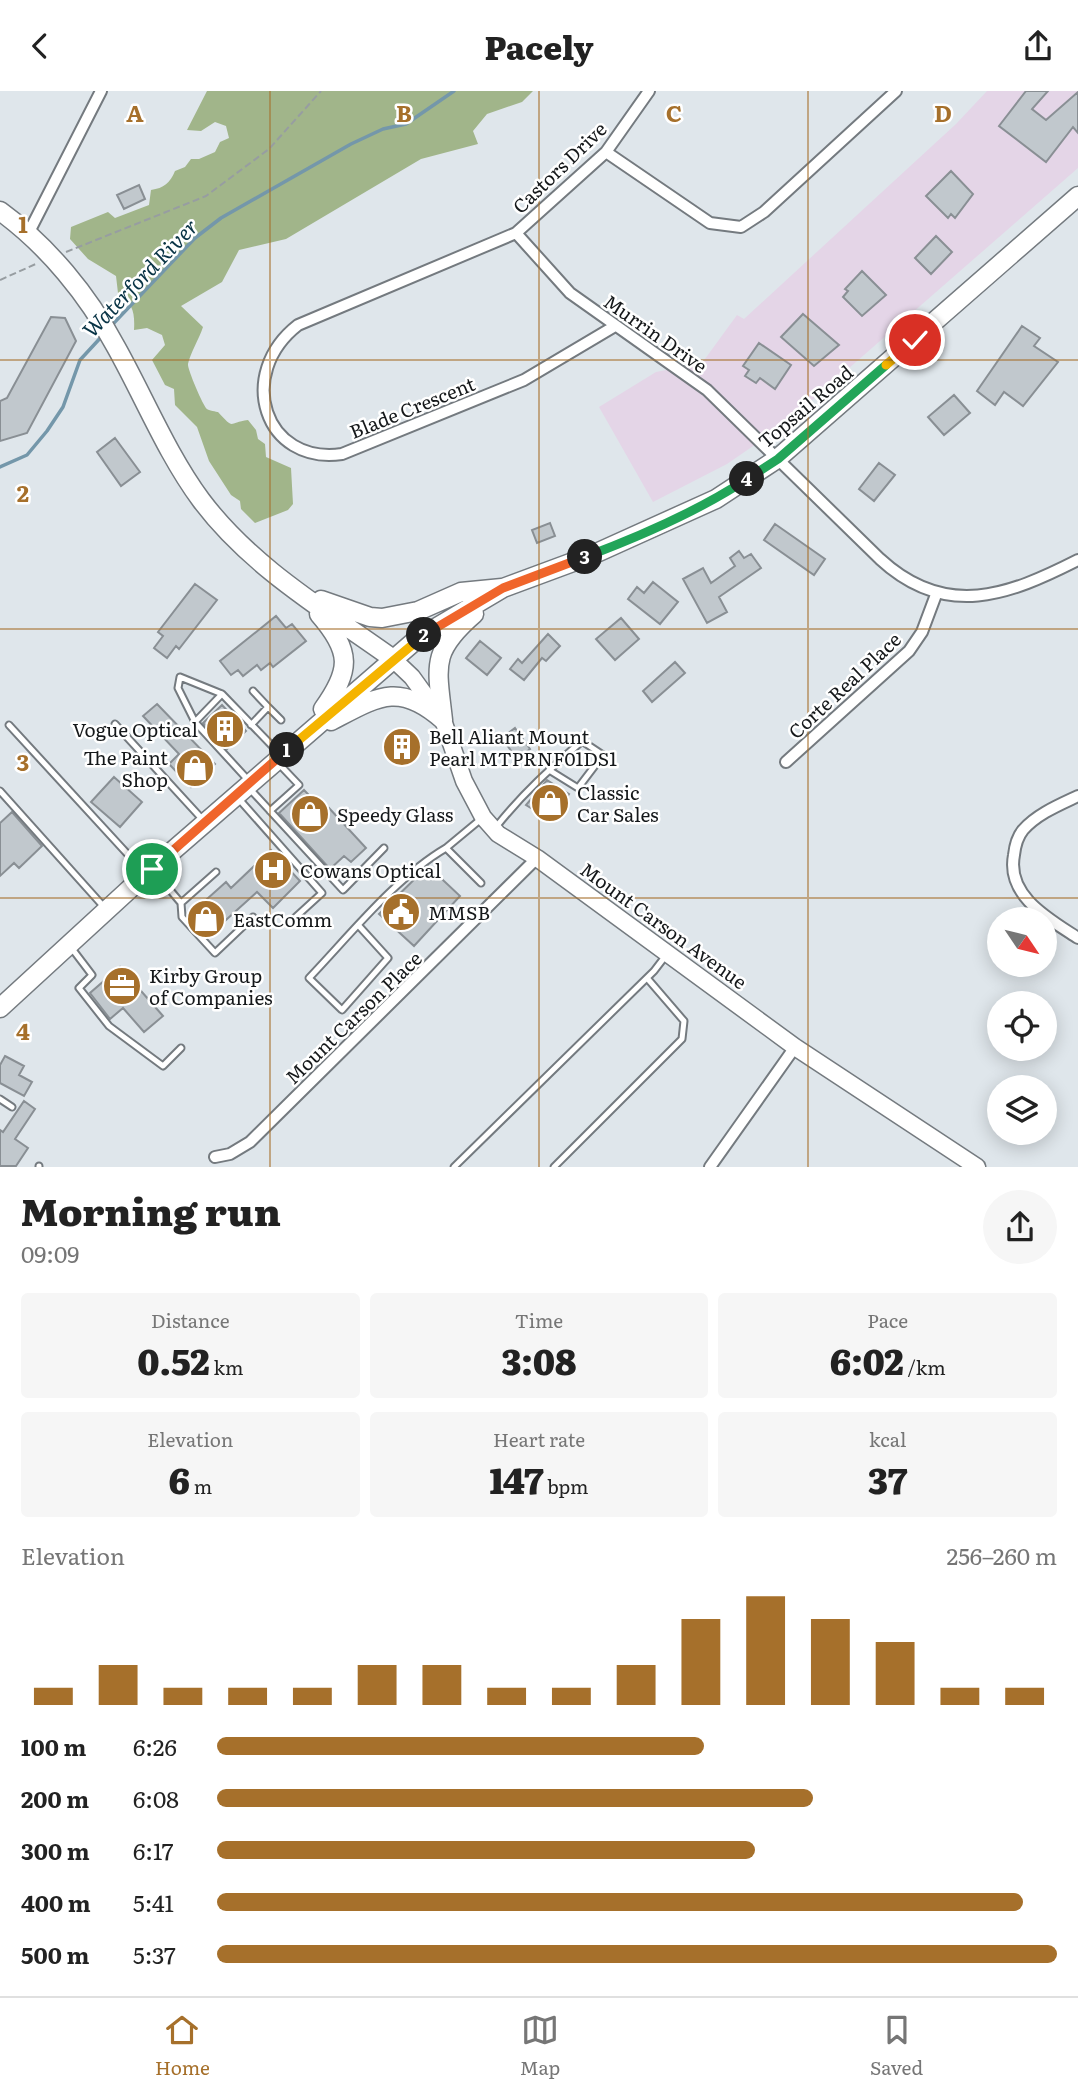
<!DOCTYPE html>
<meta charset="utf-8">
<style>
body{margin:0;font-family:Literata,serif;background:#f6f6f6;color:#222;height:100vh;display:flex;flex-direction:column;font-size:26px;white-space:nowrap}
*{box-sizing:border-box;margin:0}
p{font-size:23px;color:#767676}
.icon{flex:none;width:38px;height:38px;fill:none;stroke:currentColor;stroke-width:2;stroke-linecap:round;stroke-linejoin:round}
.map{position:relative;height:1076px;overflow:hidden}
.panel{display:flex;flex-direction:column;background:#fff;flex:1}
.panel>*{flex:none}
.needle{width:46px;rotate:125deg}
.tools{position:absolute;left:987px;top:816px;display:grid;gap:14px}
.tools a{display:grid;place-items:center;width:70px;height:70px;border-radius:50%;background:#fff;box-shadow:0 4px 18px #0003;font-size:35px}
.pin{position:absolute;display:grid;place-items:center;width:60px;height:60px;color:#fff;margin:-30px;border:4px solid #fff;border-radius:50%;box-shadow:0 2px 7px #0007}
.km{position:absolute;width:35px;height:35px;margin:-18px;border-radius:50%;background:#222;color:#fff;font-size:19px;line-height:35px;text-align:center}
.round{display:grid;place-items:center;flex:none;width:74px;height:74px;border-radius:37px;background:#f6f6f6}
.headline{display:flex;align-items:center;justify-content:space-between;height:119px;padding:0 21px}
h1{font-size:38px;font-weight:800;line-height:52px}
.stats{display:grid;grid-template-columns:repeat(3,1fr);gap:10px;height:119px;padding:7px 21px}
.stats div{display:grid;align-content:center;border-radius:7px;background:#f6f6f6;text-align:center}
.stats b{font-size:35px;font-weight:800}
.stats small{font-size:19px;font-weight:400}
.stats p{font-size:19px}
.chart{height:196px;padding:14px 21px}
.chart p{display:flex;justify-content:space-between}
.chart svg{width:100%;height:126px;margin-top:7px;stroke:#a6702b;stroke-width:6}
ul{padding:0 21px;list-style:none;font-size:23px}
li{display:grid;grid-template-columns:112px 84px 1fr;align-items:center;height:52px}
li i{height:18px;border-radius:9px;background:#a6702b}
header{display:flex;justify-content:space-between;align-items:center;height:91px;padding:0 21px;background:#fff;font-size:32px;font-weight:800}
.tabs{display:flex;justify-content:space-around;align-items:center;height:98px;border-top:2px solid #e0e0e0;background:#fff;font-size:19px;color:#767676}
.tabs a{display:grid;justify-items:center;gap:4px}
.tabs .current{color:#a6702b}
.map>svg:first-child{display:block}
.commercial{fill:#e4d5e7}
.forest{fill:#a1b58a}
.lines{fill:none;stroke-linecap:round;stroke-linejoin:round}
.stream{stroke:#7497aa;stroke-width:3.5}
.building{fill:#c1c8cd;stroke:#898f94;stroke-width:2}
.service-casing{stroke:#747a7f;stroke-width:9}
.minor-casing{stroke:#747a7f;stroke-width:14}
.secondary-casing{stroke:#747a7f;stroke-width:19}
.primary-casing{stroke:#747a7f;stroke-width:21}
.path{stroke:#979da1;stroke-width:2;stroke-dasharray:7 3.5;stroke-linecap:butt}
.service{stroke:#fff;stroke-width:5}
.minor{stroke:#fff;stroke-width:10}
.secondary{stroke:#fff;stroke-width:16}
.primary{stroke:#fff;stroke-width:18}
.split-1-casing{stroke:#fff;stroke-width:14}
.split-2-casing{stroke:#fff;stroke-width:14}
.split-3-casing{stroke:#fff;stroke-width:14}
.split-4-casing{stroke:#fff;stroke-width:14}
.split-5-casing{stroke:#fff;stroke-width:14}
.split-6-casing{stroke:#fff;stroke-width:14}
.split-1{stroke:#f0652b;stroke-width:9}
.split-2{stroke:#f5b400;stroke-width:9}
.split-3{stroke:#f0652b;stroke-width:9}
.split-4{stroke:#22a559;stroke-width:9}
.split-5{stroke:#22a559;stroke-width:9}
.split-6{stroke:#f5b400;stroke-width:9}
.grid{fill:none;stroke:#a6702b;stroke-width:2;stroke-opacity:0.55}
.labels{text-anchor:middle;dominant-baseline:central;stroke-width:5;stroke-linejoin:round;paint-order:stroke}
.street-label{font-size:19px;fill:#15181a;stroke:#fff}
.poi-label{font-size:19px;fill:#15181a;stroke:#fff;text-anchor:start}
.water-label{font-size:21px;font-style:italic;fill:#083345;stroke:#fff}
.grid-label{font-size:23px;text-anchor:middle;font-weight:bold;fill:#a6702b;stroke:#fff;stroke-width:5;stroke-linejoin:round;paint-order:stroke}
</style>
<header><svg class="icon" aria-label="back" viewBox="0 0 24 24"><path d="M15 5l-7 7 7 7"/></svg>Pacely<svg class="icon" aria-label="share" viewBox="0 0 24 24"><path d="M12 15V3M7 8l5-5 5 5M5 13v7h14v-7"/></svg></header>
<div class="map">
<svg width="1078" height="1076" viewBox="0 0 1078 1076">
<rect width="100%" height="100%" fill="#dfe6eb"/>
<path class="commercial" d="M987,0H1078V77L785,333L727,373L653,411L599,316L656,281L702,272L737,224L744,228L956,33Z"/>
<path class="forest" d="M207,0H533L522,11L487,23L473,40L478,53L421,68L286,148L239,159L222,191L181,215L203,236C199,248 190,263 188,273C187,277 203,315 207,318C208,319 217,321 218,321C235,339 227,332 248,329L256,339L258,348L265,353L266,366L291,377L293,413L288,419L255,432L241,418L240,410L231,404L209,370L197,336L175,314L174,298L165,294L152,269L165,254L162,244L147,237L134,239C135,222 133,212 118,202L116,185L88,168L70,148L71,136L108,121L115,127L149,114L151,99C164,97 170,92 175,80L185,76L191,68H199L215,61L220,51L229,47L226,35L215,31L201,40L187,39Z"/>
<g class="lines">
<path class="stream" d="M111,235L195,147L221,127L351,53L383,38L406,33L454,0
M0,376L27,364L47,340L63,316L80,269L104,243"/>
</g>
<path class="building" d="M1026,0H1048L1032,18L1046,29L1078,1V42L1073,36L1046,71L999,35Z
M951,80L973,103L955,127L951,123L948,127L926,105Z
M139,94L145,108L124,118L117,104Z
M936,145L952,161L931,183L915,167Z
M862,180L886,204L862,225L843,206L848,200L845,198Z
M803,223L839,254L814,275L781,246Z
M51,226L65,227L76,250L27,342L0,350V310L7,307Z
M1022,235L1040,247L1034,255L1058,271L1023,315L1004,301L995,314L977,300Z
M759,252L791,274L775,298L760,287L756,292L745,285L749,279L743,275Z
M954,304L970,322L944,344L928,326Z
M115,347L140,381L121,395L97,361Z
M879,372L895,384L874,410L859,398Z
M550,432L555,445L537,452L532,439Z
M775,433L825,468L814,484L764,449Z
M739,460L744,467L751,463L761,477L719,506L727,521L707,532L683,488L703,477L711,492L735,475L730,467Z
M653,491L678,511L660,533L628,508L637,496L644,502Z
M195,493L217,509L179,558L176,555L167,567L154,557L163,545L158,541Z
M276,525L286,537L292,533L306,550L273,576L270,572L261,579L257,574L243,585L238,579L231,584L220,570Z
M621,527L639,548L615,569L596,548Z
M548,543L560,555L546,570L542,567L524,589L510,578L518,568L522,572Z
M480,550L501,567L487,584L466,567Z
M675,571L685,582L652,611L643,600Z
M157,613L215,673L191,696L169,673L179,663L143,625Z
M222,614L246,640L227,658L203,632Z
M515,637L530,658L517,668L502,647Z
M114,686L142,711L120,736L91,711Z
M547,689L569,703L552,730L526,714Z
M304,699L325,721L329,717L366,757L351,771L344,765L330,778L279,722Z
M12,721L42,755L19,777L14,772L0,785V732Z
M271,759L300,790L273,817L257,801L207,846L188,825L226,791L231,797Z
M428,775L460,805L414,855L379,823Z
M120,876L163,925L144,941L123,917L110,928L90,902Z
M5,965L24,975L19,984L32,991L24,1005L0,992V974Z
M24,1010L35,1018L15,1048L28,1057L16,1075H0V1039L3,1041Z"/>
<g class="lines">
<defs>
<path id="service" d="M268,616L281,629
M195,631L178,597L180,586L222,603
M115,633L203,729
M9,634L144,781
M251,634L268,616L253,600
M249,690L195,631L222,603L279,662
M249,697L343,799L384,757
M0,700L104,816
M238,707L322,802L288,833
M270,720L299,694L279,673
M481,728L446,757L481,792
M496,736C524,701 549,679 582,650L603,664L578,697L549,679
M154,780L181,812L216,781
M181,812L182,826L215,862L253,826
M359,835L388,867L342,919L309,887C350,844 395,787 446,757
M70,855L92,884L79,897L109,935L163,975L181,957
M0,1008L12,1016
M39,1076V1075
M454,1076L654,880L667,863
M554,1076L682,948L684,930L647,887"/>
<path id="minor" d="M606,61L710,132L741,136L764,121L896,0
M29,141L101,0
M516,142L570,202L707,299L880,468C946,529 1009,504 1078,469
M615,235L524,289L342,363C264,374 235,283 298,234L516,142L606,61L649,0
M786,671L909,560L922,541L937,501
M1078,705C1059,714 1037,723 1023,739C1018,745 1015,755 1014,764C1006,805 1049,828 1078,847
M215,1066L230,1063L250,1051L537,767
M710,1076L795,956"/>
<path id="secondary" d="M393,568L412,586L443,629L464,690L483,726L498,743L537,767L795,956L977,1076"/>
<path id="primary" d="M0,120C48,155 88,204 116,256C144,306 167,363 201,409C251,476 326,520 393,568
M321,509L370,526L382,527L418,520L461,501L502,497
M319,523C352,561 351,579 323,618
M443,629C437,575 430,561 474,523
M331,630C377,606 399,590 443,629
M0,917L146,783L417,548L503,497L592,464L716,408L777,368L1078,105"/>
</defs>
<use href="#service" class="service-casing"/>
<use href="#minor" class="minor-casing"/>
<use href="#secondary" class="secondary-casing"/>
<use href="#primary" class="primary-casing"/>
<path class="path" d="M66,161L206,105L269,58L321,0
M0,189L38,172"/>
<use href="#service" class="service"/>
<use href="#minor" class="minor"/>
<use href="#secondary" class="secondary"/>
<use href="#primary" class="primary"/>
</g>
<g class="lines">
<defs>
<path id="split-1" d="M152,778L287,659"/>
<path id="split-2" d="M287,659L424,544"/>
<path id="split-3" d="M424,544L503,497L585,466"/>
<path id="split-4" d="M585,466C641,445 697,421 747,388"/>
<path id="split-5" d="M747,388L778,368L886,274"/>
<path id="split-6" d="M886,274L915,249"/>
</defs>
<use href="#split-1" class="split-1-casing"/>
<use href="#split-2" class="split-2-casing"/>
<use href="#split-3" class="split-3-casing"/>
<use href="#split-4" class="split-4-casing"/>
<use href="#split-5" class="split-5-casing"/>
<use href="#split-6" class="split-6-casing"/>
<use href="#split-1" class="split-1"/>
<use href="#split-2" class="split-2"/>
<use href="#split-3" class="split-3"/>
<use href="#split-4" class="split-4"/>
<use href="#split-5" class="split-5"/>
<use href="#split-6" class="split-6"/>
</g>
<path class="grid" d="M270,0V1076M539,0V1076M808,0V1076M0,269H1078M0,538H1078M0,807H1078"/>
<defs>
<symbol id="building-disc" viewBox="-11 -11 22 22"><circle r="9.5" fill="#a6702b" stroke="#fff"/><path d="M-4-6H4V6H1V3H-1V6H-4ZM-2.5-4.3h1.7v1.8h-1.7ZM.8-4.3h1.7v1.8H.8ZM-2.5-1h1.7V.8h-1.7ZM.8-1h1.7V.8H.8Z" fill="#fff"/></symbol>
<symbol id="shop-disc" viewBox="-11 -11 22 22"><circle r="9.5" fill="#a6702b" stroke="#fff"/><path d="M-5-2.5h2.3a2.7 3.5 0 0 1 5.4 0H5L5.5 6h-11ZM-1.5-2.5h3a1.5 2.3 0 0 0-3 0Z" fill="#fff"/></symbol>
<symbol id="hospital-disc" viewBox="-11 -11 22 22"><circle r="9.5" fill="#a6702b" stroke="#fff"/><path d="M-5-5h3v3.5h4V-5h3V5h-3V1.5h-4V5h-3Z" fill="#fff"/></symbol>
<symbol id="civic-disc" viewBox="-11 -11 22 22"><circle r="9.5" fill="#a6702b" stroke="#fff"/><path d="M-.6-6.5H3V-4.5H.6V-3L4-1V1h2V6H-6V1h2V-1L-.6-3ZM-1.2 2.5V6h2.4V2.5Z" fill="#fff"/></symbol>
<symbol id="office-disc" viewBox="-11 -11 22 22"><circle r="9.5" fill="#a6702b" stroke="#fff"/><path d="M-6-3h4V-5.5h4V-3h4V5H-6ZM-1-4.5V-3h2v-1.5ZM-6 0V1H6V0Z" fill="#fff"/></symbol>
</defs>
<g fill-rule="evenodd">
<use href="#building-disc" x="203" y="616" width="44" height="44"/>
<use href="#building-disc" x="380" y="634" width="44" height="44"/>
<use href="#shop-disc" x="173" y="655" width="44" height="44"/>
<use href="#shop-disc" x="528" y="690" width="44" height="44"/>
<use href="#shop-disc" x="288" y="701" width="44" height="44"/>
<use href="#hospital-disc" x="251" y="757" width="44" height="44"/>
<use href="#civic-disc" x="379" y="799" width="44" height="44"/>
<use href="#shop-disc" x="184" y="806" width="44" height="44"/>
<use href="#office-disc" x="100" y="873" width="44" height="44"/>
</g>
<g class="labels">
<g class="street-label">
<text transform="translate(559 76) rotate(-44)">Castors Drive</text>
<text transform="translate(656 242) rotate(35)">Murrin Drive</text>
<text transform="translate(805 315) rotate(-40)">Topsail Road</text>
<text transform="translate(412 316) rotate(-22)">Blade Crescent</text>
<text transform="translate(844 594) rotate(-43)">Corte Real Place</text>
<text transform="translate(664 834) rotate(36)">Mount Carson Avenue</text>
<text transform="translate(353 926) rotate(-44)">Mount Carson Place</text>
</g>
<g class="poi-label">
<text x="198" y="638" text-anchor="end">Vogue Optical</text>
<text x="429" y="645">Bell Aliant Mount<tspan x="429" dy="22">Pearl MTPRNF01DS1</tspan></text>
<text x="168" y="666" text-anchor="end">The Paint<tspan x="168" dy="22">Shop</tspan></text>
<text x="577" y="701">Classic<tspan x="577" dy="22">Car Sales</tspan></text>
<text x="337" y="723">Speedy Glass</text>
<text x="300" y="779">Cowans Optical</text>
<text x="428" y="821">MMSB</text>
<text x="233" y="828">EastComm</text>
<text x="149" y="884">Kirby Group<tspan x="149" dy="22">of Companies</tspan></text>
</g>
<g class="water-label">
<text transform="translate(139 186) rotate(-46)">Waterford River</text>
</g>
</g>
<g class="grid-label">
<text x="135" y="31">A</text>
<text x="404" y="31">B</text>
<text x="674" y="31">C</text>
<text x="943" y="31">D</text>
<text x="23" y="142">1</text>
<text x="23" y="411">2</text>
<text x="23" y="680">3</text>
<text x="23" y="949">4</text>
</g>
</svg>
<div class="tools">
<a><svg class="needle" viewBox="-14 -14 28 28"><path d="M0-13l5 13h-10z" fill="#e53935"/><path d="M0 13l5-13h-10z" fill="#767676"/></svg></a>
<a><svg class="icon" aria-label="locate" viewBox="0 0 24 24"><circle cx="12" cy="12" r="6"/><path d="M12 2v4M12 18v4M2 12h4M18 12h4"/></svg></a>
<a><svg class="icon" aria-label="layers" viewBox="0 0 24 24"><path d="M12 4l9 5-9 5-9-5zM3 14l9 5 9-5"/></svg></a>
</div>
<div class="pin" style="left:152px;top:778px;background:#1e9e55"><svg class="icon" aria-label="arrive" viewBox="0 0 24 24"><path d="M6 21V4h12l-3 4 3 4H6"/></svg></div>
<div class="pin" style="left:915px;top:249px;background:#d93025"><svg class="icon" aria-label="check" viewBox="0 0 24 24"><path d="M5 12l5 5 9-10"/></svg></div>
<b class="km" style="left:287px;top:659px">1</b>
<b class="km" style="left:424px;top:544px">2</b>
<b class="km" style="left:585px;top:466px">3</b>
<b class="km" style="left:747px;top:388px">4</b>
</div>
<section class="panel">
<div class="headline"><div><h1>Morning run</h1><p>09:09</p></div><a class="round"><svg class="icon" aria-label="share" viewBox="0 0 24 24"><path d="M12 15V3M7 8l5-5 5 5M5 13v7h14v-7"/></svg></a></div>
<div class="stats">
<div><p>Distance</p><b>0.52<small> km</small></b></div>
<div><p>Time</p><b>3:08</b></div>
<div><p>Pace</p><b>6:02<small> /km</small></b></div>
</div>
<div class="stats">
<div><p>Elevation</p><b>6<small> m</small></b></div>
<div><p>Heart rate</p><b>147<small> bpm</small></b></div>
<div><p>kcal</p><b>37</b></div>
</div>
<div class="chart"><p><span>Elevation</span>256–260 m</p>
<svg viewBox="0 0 160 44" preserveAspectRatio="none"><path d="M5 44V38M15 44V30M25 44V38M35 44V38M45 44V38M55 44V30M65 44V30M75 44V38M85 44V38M95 44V30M105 44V14M115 44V6M125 44V14M135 44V22M145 44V38M155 44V38"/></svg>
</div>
<ul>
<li><b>100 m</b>6:26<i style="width:58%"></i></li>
<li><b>200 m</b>6:08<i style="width:71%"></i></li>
<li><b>300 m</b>6:17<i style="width:64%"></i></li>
<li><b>400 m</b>5:41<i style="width:96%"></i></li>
<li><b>500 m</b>5:37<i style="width:100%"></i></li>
</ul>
</section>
<nav class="tabs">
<a class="current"><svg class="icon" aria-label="home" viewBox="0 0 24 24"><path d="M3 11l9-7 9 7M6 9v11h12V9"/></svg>Home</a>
<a><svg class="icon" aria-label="map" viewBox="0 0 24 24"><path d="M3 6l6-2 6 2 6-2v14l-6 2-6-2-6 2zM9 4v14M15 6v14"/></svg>Map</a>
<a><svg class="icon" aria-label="saved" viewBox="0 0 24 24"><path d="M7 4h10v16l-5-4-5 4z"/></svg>Saved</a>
</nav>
